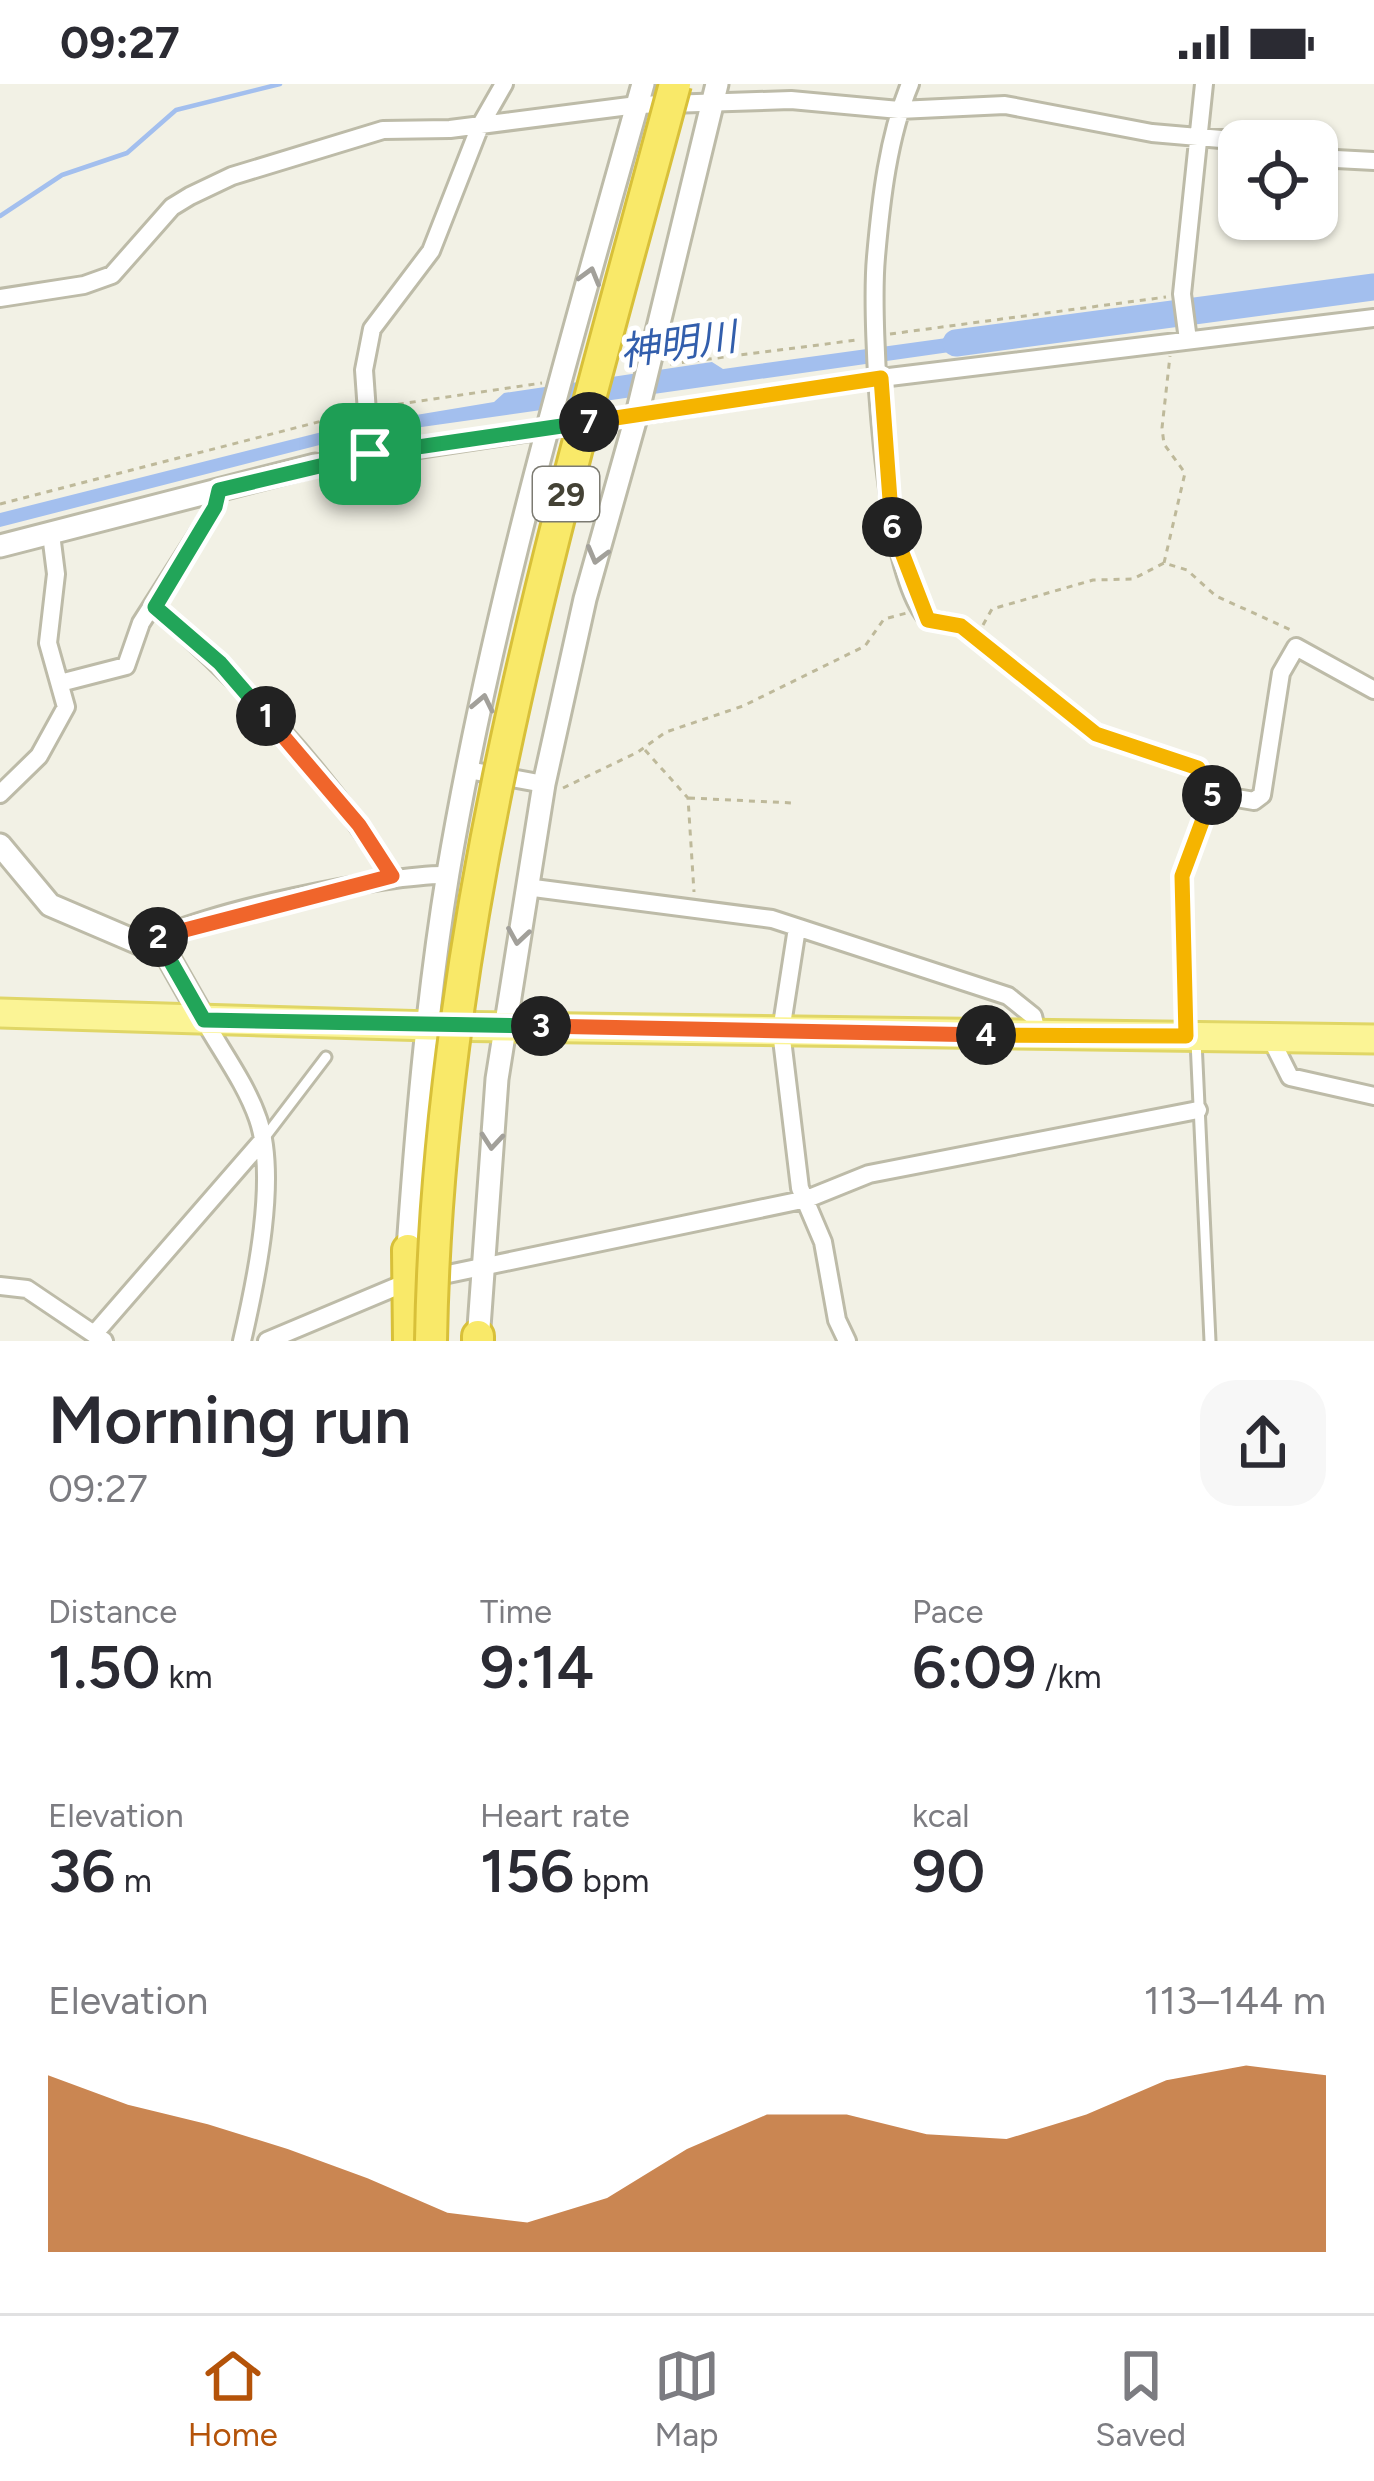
<!DOCTYPE html>
<meta charset="utf-8">
<style>
body{margin:0;font-family:Figtree,"Noto Sans JP",sans-serif;background:#f7f7f7;color:#2b2b33;height:100vh;display:flex;flex-direction:column;font-size:45px;white-space:nowrap}
*{box-sizing:border-box;margin:0}
p{font-size:39px;color:#7c7c81}
.icon{flex:none;width:66px;height:66px;fill:none;stroke:currentColor;stroke-width:2;stroke-linecap:round;stroke-linejoin:round}
.map{position:relative;height:1257px;overflow:hidden}
.side{display:flex;flex-direction:column;background:#fff;flex:1}
.side>*{flex:none}
.controls{position:absolute;left:1218px;top:36px;display:grid;gap:24px}
.controls a{display:grid;place-items:center;width:120px;height:120px;border-radius:24px;background:#fff;box-shadow:0 3px 9px #0004;font-size:60px}
.pin{position:absolute;display:grid;place-items:center;width:102px;height:102px;color:#fff;margin:-51px;border-radius:24px;box-shadow:0 6px 18px #0006}
.km{position:absolute;width:60px;height:60px;margin:-30px;border-radius:50%;background:#222;color:#fff;font-size:33px;line-height:60px;text-align:center}
.round{display:grid;place-items:center;flex:none;width:126px;height:126px;border-radius:36px;background:#f7f7f7}
.headline{display:flex;align-items:center;justify-content:space-between;height:204px;padding:0 48px}
h1{font-size:66px;font-weight:600;line-height:90px}
.stats{display:grid;grid-template-columns:repeat(3,1fr);gap:18px;height:204px;padding:12px 48px}
.stats div{display:grid;align-content:center}
.stats b{font-size:60px;font-weight:600}
.stats small{font-size:33px;font-weight:400}
.stats p{font-size:33px}
.chart{height:336px;padding:24px 48px}
.chart p{display:flex;justify-content:space-between}
.chart svg{width:100%;height:216px;margin-top:12px;fill:#b45309;opacity:.7}
.status{display:flex;justify-content:space-between;align-items:center;height:84px;padding:0 60px;background:#fff;direction:ltr}
.status svg{height:33px;fill:currentColor}
.menu{display:flex;justify-content:space-around;align-items:center;height:168px;border-top:3px solid #e1e1e2;background:#fff;font-size:33px;color:#7c7c81}
.menu a{display:grid;justify-items:center;gap:6px}
.menu .active{color:#b45309}
.map>svg:first-child{display:block}
.water{fill:#a3bfee}
.lines{fill:none;stroke-linecap:round;stroke-linejoin:round}
.stream{stroke:#a3bfee;stroke-width:4.5}
.river{stroke:#a3bfee;stroke-width:27}
.service-casing{stroke:#bdbba8;stroke-width:15}
.minor-casing{stroke:#bdbba8;stroke-width:22}
.tertiary-casing{stroke:#bdbba8;stroke-width:27}
.primary-casing{stroke:#e0d666;stroke-width:33}
.motorway-casing{stroke:#d8c039;stroke-width:36}
.path{stroke:#beb99a;stroke-width:3;stroke-dasharray:6 6;stroke-linecap:butt}
.service{stroke:#fff;stroke-width:9}
.minor{stroke:#fff;stroke-width:16}
.tertiary{stroke:#fff;stroke-width:21}
.primary{stroke:#fbf495;stroke-width:27}
.motorway{stroke:#f9e969;stroke-width:30}
.motorway-bridge-casing{stroke:#d8c039;stroke-width:36;stroke-linecap:butt}
.motorway-bridge{stroke:#f9e969;stroke-width:30}
.oneway{stroke:#a2a09a}
.split-1-casing{stroke:#fff;stroke-width:24}
.split-2-casing{stroke:#fff;stroke-width:24}
.split-3-casing{stroke:#fff;stroke-width:24}
.split-4-casing{stroke:#fff;stroke-width:24}
.split-5-casing{stroke:#fff;stroke-width:24}
.split-6-casing{stroke:#fff;stroke-width:24}
.split-7-casing{stroke:#fff;stroke-width:24}
.split-8-casing{stroke:#fff;stroke-width:24}
.split-1{stroke:#22a559;stroke-width:15}
.split-2{stroke:#f0652b;stroke-width:15}
.split-3{stroke:#22a559;stroke-width:15}
.split-4{stroke:#f0652b;stroke-width:15}
.split-5{stroke:#f5b400;stroke-width:15}
.split-6{stroke:#f5b400;stroke-width:15}
.split-7{stroke:#f5b400;stroke-width:15}
.split-8{stroke:#22a559;stroke-width:15}
.labels{text-anchor:middle;dominant-baseline:central;stroke-width:10;stroke-linejoin:round;paint-order:stroke}
.shield{fill:#fff;stroke:#7c7b72;stroke-width:3}
.shield-label{font-size:33px;font-weight:bold;fill:#444235}
.water-label{font-size:39px;font-style:italic;fill:#325eac;stroke:#fff}
</style>
<div class="status"><b>09:27</b><svg viewBox="0 0 49 12"><path d="M0 12V9h3v3zM5 12V6h3v6zM10 12V3h3v9zM15 12V0h3v12zM26 1h20v11H26zM47 4h2v5h-2z"/></svg></div>
<div class="map">
<svg width="1374" height="1257" viewBox="0 0 1374 1257">
<rect width="100%" height="100%" fill="#f2f1e5"/>
<path class="water" d="M990,248L992,262L351,353L0,443V429L338,344L494,318L504,309L712,278L723,285Z"/>
<g class="lines">
<path class="stream" d="M0,132L62,91L127,69L176,26L280,0"/>
<path class="river" d="M956,259L1374,203"/>
<defs>
<path id="service" d="M1196,957L1210,1257
M262,1057L326,973"/>
<path id="minor" d="M910,0C888,53 881,116 876,173C870,239 883,491 928,535L961,542L1096,650L1198,684L1213,710L1182,792L1186,952
M1317,74L1374,77
M0,214L84,201L112,191L172,123L190,112L232,92L383,46L450,45L637,21L791,16L899,26L1005,21L1152,49L1244,57
M1188,256L1182,210L1204,0
M370,370L364,286L372,245L431,167L480,42L504,0
M315,381L881,294L1374,234
M155,523C244,600 329,692 392,792
M60,599L126,582L141,539L215,423L219,407
M468,686L544,700
M0,710L39,672L66,623L48,559L56,490L51,450
M1213,710L1254,717L1262,711L1281,589L1296,563L1374,606
M526,803L772,835L1008,912L1033,932L1038,952
M797,844L781,947L800,1104L823,1158L837,1236L847,1257
M148,859C195,829 391,789 448,791
M204,936C222,968 246,1000 258,1035C278,1093 256,1197 242,1257
M1270,953L1290,993L1374,1012
M0,1202L27,1205L104,1257
M96,1248L262,1057
M267,1257L405,1199L807,1115L869,1090L1198,1026"/>
<path id="tertiary" d="M0,462L315,381
M0,761L50,821L167,871L204,936
M407,1179C416,1049 427,917 448,789C493,522 570,260 643,0
M478,1257L497,995L544,700L585,515L637,330L717,0"/>
<path id="primary" d="M0,929L430,942L1374,955"/>
<path id="motorway" d="M408,1166L409,1257
M478,1257V1252"/>
</defs>
<use href="#service" class="service-casing"/>
<use href="#minor" class="minor-casing"/>
<use href="#tertiary" class="tertiary-casing"/>
<use href="#primary" class="primary-casing"/>
<use href="#motorway" class="motorway-casing"/>
<path class="path" d="M890,250L1166,213
M670,280L857,256
M386,322L542,299
M0,420L353,329
M1164,479L1185,389L1164,360L1162,344L1170,272
M983,541L992,525L1093,496L1133,495L1164,479L1187,486L1216,512L1291,546
M645,666L688,714L694,808
M563,704L638,668L666,648L743,622L865,562L884,535L907,529
M689,714L793,719"/>
<use href="#service" class="service"/>
<use href="#minor" class="minor"/>
<use href="#tertiary" class="tertiary"/>
<use href="#primary" class="primary"/>
<use href="#motorway" class="motorway"/>
<defs>
<path id="motorway-bridge" d="M431,1257C438,825 564,414 675,0"/>
</defs>
<use href="#motorway-bridge" class="motorway-bridge-casing"/>
<use href="#motorway-bridge" class="motorway-bridge"/>
</g>
<defs><path id="oneway-chevron" d="M-2-3.5L2.5 0L-2 3.5" fill="none" stroke-width="1.6" stroke-linecap="round" stroke-linejoin="round" transform="scale(3)"/></defs>
<g class="oneway">
<use href="#oneway-chevron" transform="translate(590 192) rotate(-74)"/>
<use href="#oneway-chevron" transform="translate(597 471) rotate(105)"/>
<use href="#oneway-chevron" transform="translate(483 619) rotate(-78)"/>
<use href="#oneway-chevron" transform="translate(518 852) rotate(99)"/>
<use href="#oneway-chevron" transform="translate(492 1057) rotate(95)"/>
</g>
<g class="lines">
<defs>
<path id="split-1" d="M266,632L220,579L155,523L215,423L219,406L370,370"/>
<path id="split-2" d="M158,853L392,792L359,741L266,632"/>
<path id="split-3" d="M158,853L148,859L167,871L204,936L541,942"/>
<path id="split-4" d="M541,942L986,951"/>
<path id="split-5" d="M986,951L1186,952L1182,792L1212,711"/>
<path id="split-6" d="M892,443L928,536L961,542L1096,650L1198,684L1212,711"/>
<path id="split-7" d="M589,338L881,294L892,443"/>
<path id="split-8" d="M370,370L589,338"/>
</defs>
<use href="#split-1" class="split-1-casing"/>
<use href="#split-2" class="split-2-casing"/>
<use href="#split-3" class="split-3-casing"/>
<use href="#split-4" class="split-4-casing"/>
<use href="#split-5" class="split-5-casing"/>
<use href="#split-6" class="split-6-casing"/>
<use href="#split-7" class="split-7-casing"/>
<use href="#split-8" class="split-8-casing"/>
<use href="#split-1" class="split-1"/>
<use href="#split-2" class="split-2"/>
<use href="#split-3" class="split-3"/>
<use href="#split-4" class="split-4"/>
<use href="#split-5" class="split-5"/>
<use href="#split-6" class="split-6"/>
<use href="#split-7" class="split-7"/>
<use href="#split-8" class="split-8"/>
</g>
<g class="labels">
<rect class="shield" x="533" y="383" width="66" height="54" rx="9"/>
<g class="shield-label">
<text x="566" y="410">29</text>
</g>
<g class="water-label">
<text transform="translate(678 260) rotate(-8)">神明川</text>
</g>
</g>
</svg>
<div class="controls">
<a><svg class="icon" aria-label="locate" viewBox="0 0 24 24"><circle cx="12" cy="12" r="6"/><path d="M12 2v4M12 18v4M2 12h4M18 12h4"/></svg></a>
</div>
<div class="pin" style="left:370px;top:370px;background:#1e9e55"><svg class="icon" aria-label="arrive" viewBox="0 0 24 24"><path d="M6 21V4h12l-3 4 3 4H6"/></svg></div>
<b class="km" style="left:266px;top:632px">1</b>
<b class="km" style="left:158px;top:853px">2</b>
<b class="km" style="left:541px;top:942px">3</b>
<b class="km" style="left:986px;top:951px">4</b>
<b class="km" style="left:1212px;top:711px">5</b>
<b class="km" style="left:892px;top:443px">6</b>
<b class="km" style="left:589px;top:338px">7</b>
</div>
<section class="side">
<div class="headline"><div><h1>Morning run</h1><p>09:27</p></div><a class="round"><svg class="icon" aria-label="share" viewBox="0 0 24 24"><path d="M12 15V3M7 8l5-5 5 5M5 13v7h14v-7"/></svg></a></div>
<div class="stats">
<div><p>Distance</p><b>1.50<small> km</small></b></div>
<div><p>Time</p><b>9:14</b></div>
<div><p>Pace</p><b>6:09<small> /km</small></b></div>
</div>
<div class="stats">
<div><p>Elevation</p><b>36<small> m</small></b></div>
<div><p>Heart rate</p><b>156<small> bpm</small></b></div>
<div><p>kcal</p><b>90</b></div>
</div>
<div class="chart"><p><span>Elevation</span>113–144 m</p>
<svg viewBox="0 0 160 44" preserveAspectRatio="none"><path d="M0 44V8L10 14L20 18L30 23L40 29L50 36L60 38L70 33L80 23L90 16L100 16L110 20L120 21L130 16L140 9L150 6L160 8V44z"/></svg>
</div>
</section>
<nav class="menu">
<a class="active"><svg class="icon" aria-label="home" viewBox="0 0 24 24"><path d="M3 11l9-7 9 7M6 9v11h12V9"/></svg>Home</a>
<a><svg class="icon" aria-label="map" viewBox="0 0 24 24"><path d="M3 6l6-2 6 2 6-2v14l-6 2-6-2-6 2zM9 4v14M15 6v14"/></svg>Map</a>
<a><svg class="icon" aria-label="saved" viewBox="0 0 24 24"><path d="M7 4h10v16l-5-4-5 4z"/></svg>Saved</a>
</nav>
